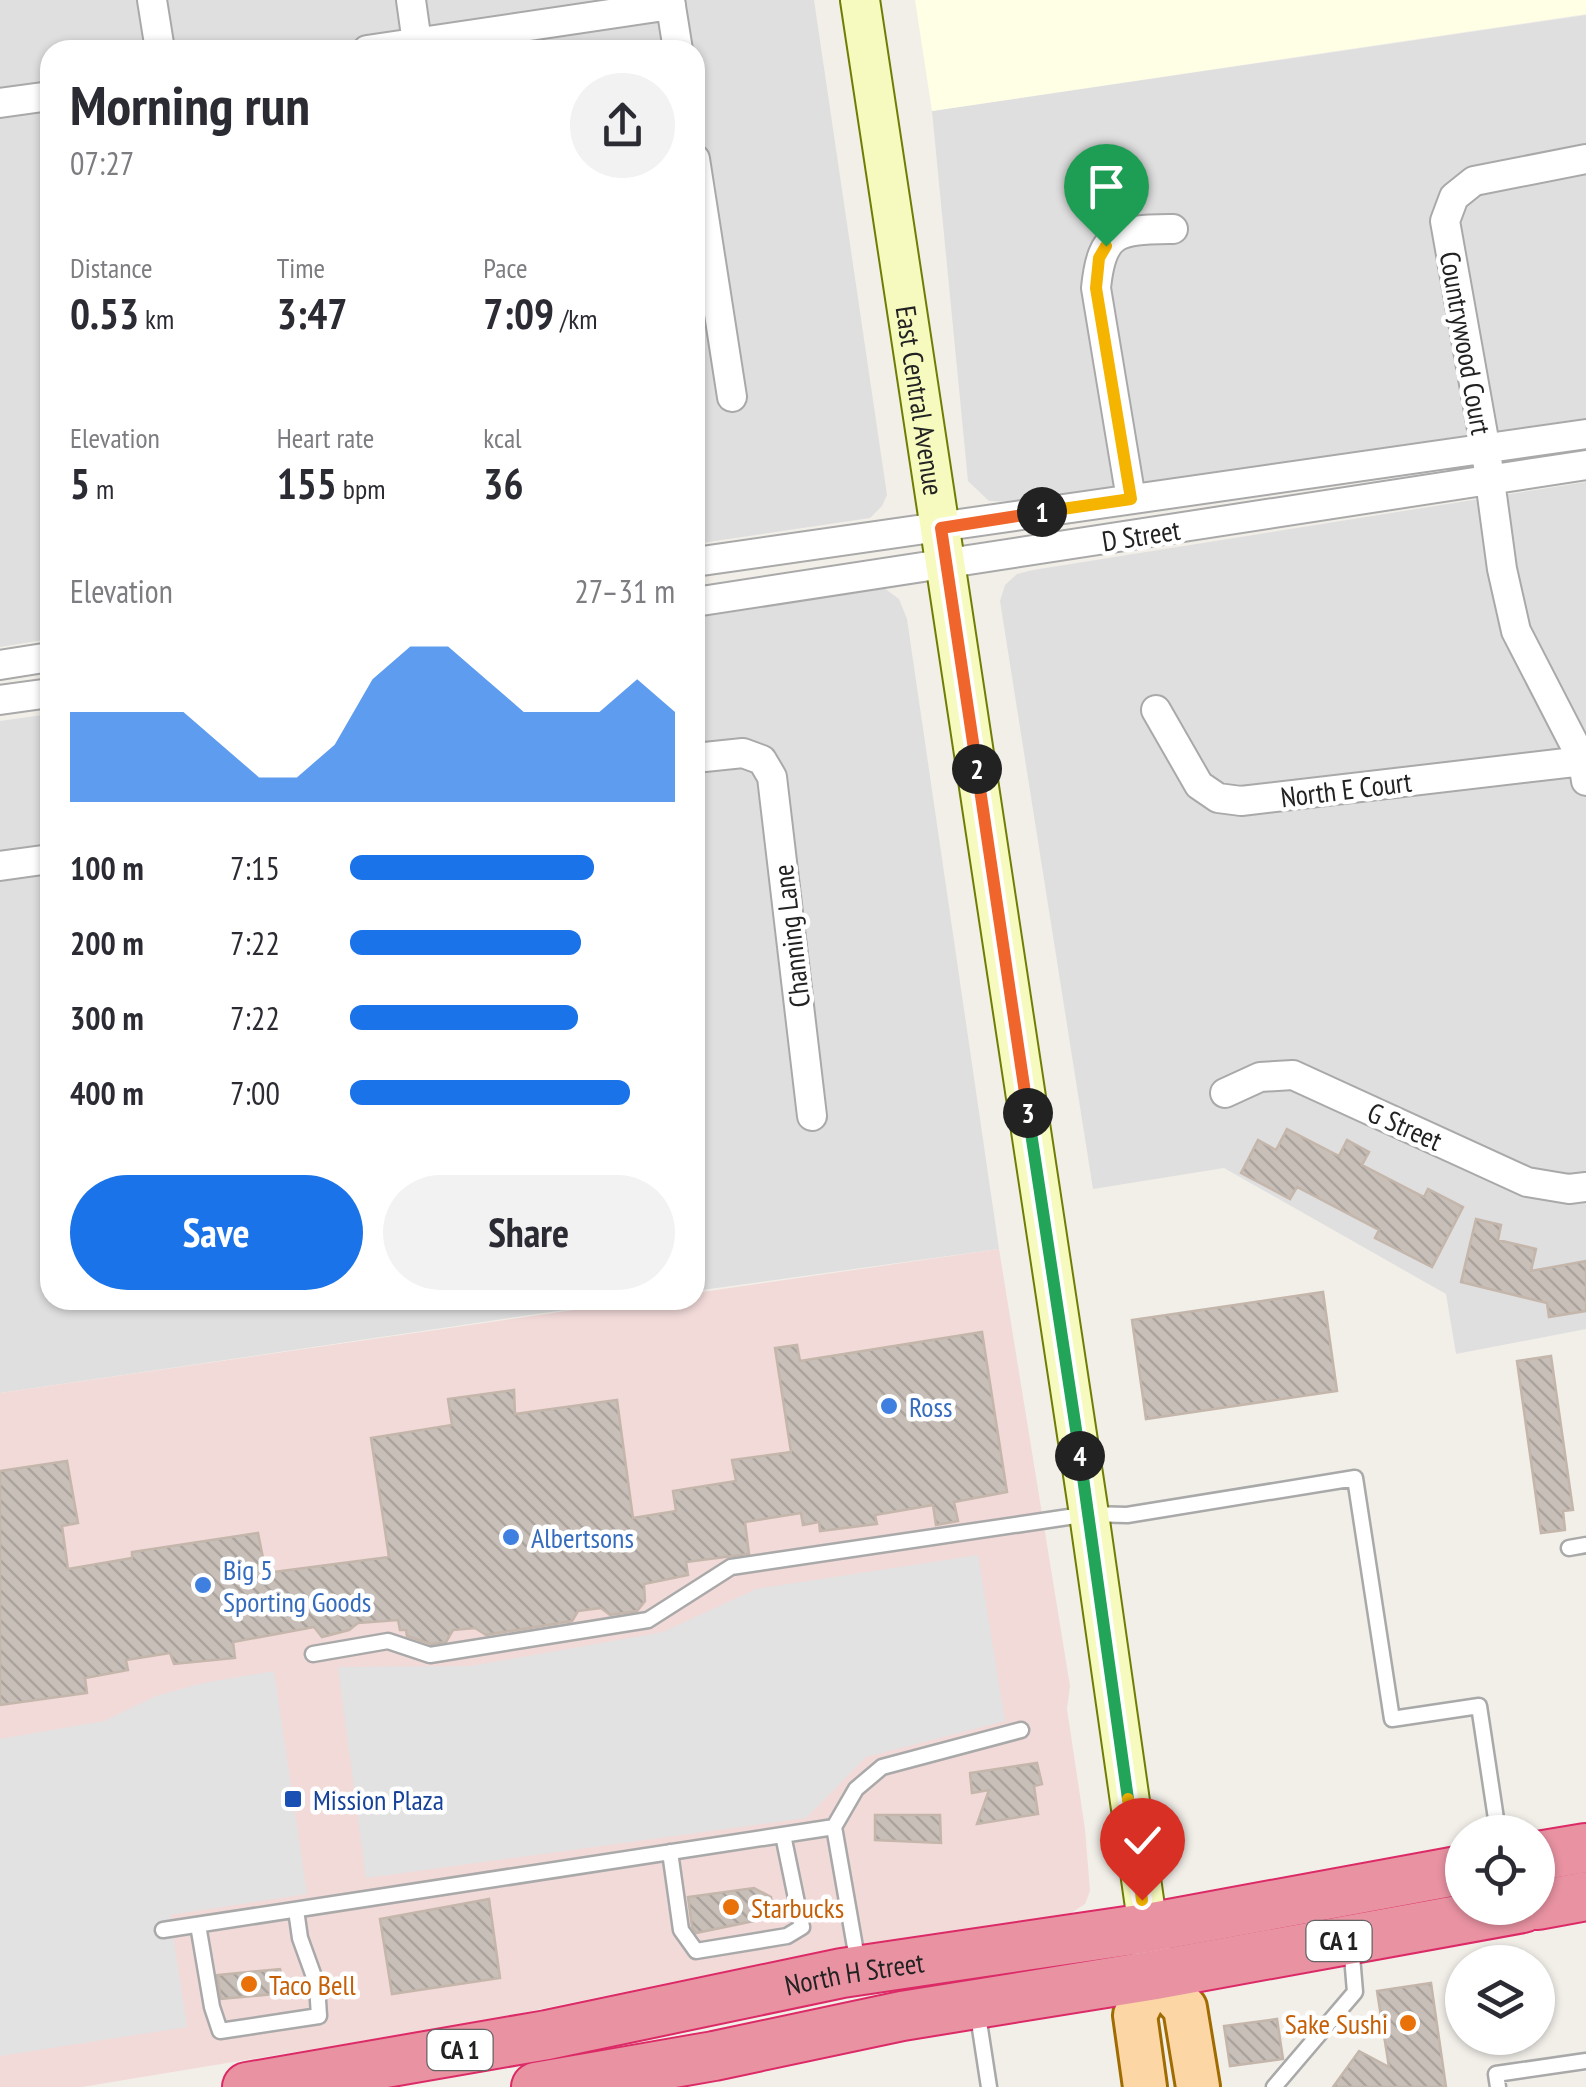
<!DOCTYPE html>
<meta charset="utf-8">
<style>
body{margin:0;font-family:"PT Sans Narrow",sans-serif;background:#f2f2f3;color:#2b2b33;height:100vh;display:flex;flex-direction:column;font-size:38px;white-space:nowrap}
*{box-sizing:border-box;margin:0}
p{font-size:32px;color:#7c7c81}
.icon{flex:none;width:55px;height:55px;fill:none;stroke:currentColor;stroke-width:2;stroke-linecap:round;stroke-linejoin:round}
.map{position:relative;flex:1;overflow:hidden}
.side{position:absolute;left:40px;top:40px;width:665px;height:1270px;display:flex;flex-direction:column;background:#fff;border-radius:30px;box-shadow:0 2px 8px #0004}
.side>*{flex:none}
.buttons{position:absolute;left:1445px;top:1815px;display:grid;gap:20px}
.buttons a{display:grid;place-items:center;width:110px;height:110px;border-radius:50%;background:#fff;box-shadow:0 2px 8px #0004;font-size:50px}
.pin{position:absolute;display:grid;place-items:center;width:85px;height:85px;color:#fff;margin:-102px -42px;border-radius:50% 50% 50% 0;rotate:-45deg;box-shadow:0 0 10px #0007}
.pin .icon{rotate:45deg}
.km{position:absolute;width:50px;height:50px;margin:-25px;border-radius:50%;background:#222;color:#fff;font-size:28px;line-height:50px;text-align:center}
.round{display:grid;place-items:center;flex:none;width:105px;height:105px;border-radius:52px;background:#f2f2f3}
.headline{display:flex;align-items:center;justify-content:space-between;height:170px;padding:0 30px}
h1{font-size:55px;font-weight:800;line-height:75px}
.stats{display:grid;grid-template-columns:repeat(3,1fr);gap:15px;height:170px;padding:10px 30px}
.stats div{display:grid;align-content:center}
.stats b{font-size:42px;font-weight:800}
.stats small{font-size:28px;font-weight:400}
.stats p{font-size:28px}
.chart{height:280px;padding:20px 30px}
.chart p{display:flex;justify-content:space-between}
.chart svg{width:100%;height:180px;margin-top:10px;fill:#1a73e8;opacity:.7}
.button{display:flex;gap:20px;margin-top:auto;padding:20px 30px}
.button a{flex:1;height:115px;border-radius:60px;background:#1a73e8;color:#fff;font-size:40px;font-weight:800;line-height:115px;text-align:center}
.button a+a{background:#f2f2f3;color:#2b2b33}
ul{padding:0 30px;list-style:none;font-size:32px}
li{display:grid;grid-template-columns:160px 120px 1fr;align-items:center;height:75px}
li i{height:25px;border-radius:12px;background:#1a73e8}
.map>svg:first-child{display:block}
.residential{fill:#e0dfdf}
.commercial{fill:#f2dad9}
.education{fill:#ffffe5}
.parking{fill:#e2e2e2}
.building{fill:url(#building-back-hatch);stroke:#c4b6ab;stroke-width:2.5}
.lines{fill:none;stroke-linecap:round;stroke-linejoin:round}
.lane-casing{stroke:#a9a9a9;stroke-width:19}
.street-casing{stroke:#a9a9a9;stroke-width:32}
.secondary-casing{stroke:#707d05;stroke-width:42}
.primary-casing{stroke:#a06b00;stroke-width:48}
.highway-casing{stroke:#dc2a67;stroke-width:52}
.lane{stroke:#fff;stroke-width:14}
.street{stroke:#fff;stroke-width:28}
.secondary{stroke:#f7fabf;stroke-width:38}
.primary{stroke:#fcd6a4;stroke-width:42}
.highway{stroke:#e892a2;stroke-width:48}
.split-1-casing{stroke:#fff;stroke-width:20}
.split-2-casing{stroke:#fff;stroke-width:20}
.split-3-casing{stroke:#fff;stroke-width:20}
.split-4-casing{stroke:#fff;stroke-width:20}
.split-5-casing{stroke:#fff;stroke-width:20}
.split-6-casing{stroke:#fff;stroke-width:20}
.split-1{stroke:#f5b400;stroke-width:12}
.split-2{stroke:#f0652b;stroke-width:12}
.split-3{stroke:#f0652b;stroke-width:12}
.split-4{stroke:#22a559;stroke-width:12}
.split-5{stroke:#22a559;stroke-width:12}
.split-6{stroke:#f5b400;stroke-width:12}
.shop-dot{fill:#3f7fe0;stroke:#fff;stroke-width:4}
.transit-dot{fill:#1a4fb4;stroke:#fff;stroke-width:4}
.food-dot{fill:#e8710a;stroke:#fff;stroke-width:4}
.labels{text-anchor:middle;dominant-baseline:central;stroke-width:9;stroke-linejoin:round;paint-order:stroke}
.shield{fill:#fff;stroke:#646464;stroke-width:2.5}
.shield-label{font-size:25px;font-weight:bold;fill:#222}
.street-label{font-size:28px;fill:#222;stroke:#fff}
.shop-label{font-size:28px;fill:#366cbe;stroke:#fff;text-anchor:start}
.transit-label{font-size:28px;fill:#164399;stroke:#fff;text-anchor:start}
.food-label{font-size:28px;fill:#c56008;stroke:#fff;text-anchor:start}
</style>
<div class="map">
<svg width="1586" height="2087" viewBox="0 0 1586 2087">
<defs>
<pattern id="building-back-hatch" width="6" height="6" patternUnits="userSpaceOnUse" patternTransform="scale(2.5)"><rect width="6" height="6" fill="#c7bfb8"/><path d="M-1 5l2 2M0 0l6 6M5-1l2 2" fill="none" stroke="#aba49e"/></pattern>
</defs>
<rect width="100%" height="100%" fill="#f2efe9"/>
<path class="residential" d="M0,0H814L887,495L882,506L870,518L695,544V50H50V639L0,647Z
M1586,15V418L1018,502L989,501L968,481L932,111Z
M1586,482V1329L1456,1354L1446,1294L1224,1168L1093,1189L1000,601L1005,585L1017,574L1033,570Z
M884,588L899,599L907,619L999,1249L695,1291V618Z
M50,714V1300H633L0,1393V721Z"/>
<path class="commercial" d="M999,1249L1070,1686L1067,1709L1085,1829L1090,1891L1085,1904L1071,1913L783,1959L483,2021L82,2087H0V1393L643,1300H695V1293Z"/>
<path class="education" d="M915,0H1586V14L932,111Z"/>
<path class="parking" d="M978,1555L1005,1721L866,1757L806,1818L366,1878L338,1667L471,1666L663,1632L756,1589Z
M274,1671L307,1894L170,1915L187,2027L0,2056V1739L104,1721L156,1696L203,1683Z"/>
<path class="building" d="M1287,1129L1339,1156L1347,1140L1369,1152L1362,1165L1424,1197L1428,1189L1463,1207L1432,1267L1375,1238L1379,1230L1297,1187L1290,1199L1241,1173L1258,1140L1276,1150Z
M1476,1219L1501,1225L1498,1240L1536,1249L1531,1271L1586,1261V1311L1549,1317L1547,1303L1461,1282Z
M1323,1292L1337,1391L1146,1419L1132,1320Z
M982,1332L1007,1492L954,1502L958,1521L936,1525L933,1505L875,1515L877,1524L820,1531L819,1522L803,1525L801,1513L745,1522L749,1554L686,1562L688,1575L644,1584L645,1601L637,1611L610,1615L601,1608L578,1611L572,1621L486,1635L475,1628L453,1630L446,1642L431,1644L407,1636L406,1630H400L398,1620L358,1623L349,1630L322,1637L314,1627L233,1642L235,1658L174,1664L170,1653L126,1660L128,1670L85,1678L87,1693L0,1705V1471L67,1461L78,1523L62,1526L68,1569L132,1558V1552L258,1533L266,1573L389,1557L371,1438L452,1425L448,1399L514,1390L515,1414L617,1400L633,1518L676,1511L673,1491L736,1481L732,1460L791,1452L775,1348L797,1345L800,1361Z
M1551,1356L1573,1510L1563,1511L1565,1530L1541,1533L1517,1361Z
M1037,1763L1042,1784L1034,1786L1038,1814L977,1824L989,1790L972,1793L970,1773Z
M875,1815H940L941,1843L875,1840Z
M754,1888L771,1897L773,1917L696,1933L692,1927L688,1897Z
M489,1899L500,1978L392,1994L380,1919Z
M280,1969L286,1993L221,1999L217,1975Z
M1431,1983L1446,2087H1333L1359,2051L1389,2067L1377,1991Z
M1277,2019L1283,2059L1230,2066L1224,2026Z"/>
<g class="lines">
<defs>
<path id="lane" d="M1569,1548L1586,1545
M313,1654L388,1641L430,1655L648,1620L731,1567L1089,1514L1127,1515L1355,1478L1392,1719L1479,1706L1498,1832
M670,1852L681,1930L696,1951L787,1936L802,1927L783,1835
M198,1925L212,2007L220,2031L319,2016L317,1985L300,1938L296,1910
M163,1930L834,1827
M858,1964L834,1827L856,1789L882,1767L1021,1730
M977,2009L989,2087
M1274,2087L1355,1992L1351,1944
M1498,2087L1496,2074L1586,2061"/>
<path id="street" d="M152,0L160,50
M411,0L418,50
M670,0L678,50
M367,50L671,5
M0,103L50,96
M695,159L732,397
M1586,159L1474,181L1454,197L1445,221L1486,451L1502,569L1516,631L1583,761L1586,781
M1131,499L1096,288C1102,229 1119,230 1173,229
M695,562L1586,434
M695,602L1586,465
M0,665L50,657
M0,700L50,693
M1156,710L1199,785L1218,798L1241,801L1583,761
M695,758L743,753L762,760L772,777L812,1116
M0,866L50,859
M1225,1093L1260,1077L1293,1075L1527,1182L1569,1189L1586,1187"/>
<g id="secondary">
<path id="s1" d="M860,0L1089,1514L1152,1956"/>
</g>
<path id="primary" d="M1145,2087L1135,2015L1155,1975L1185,2008L1198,2087"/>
<g id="highway">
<path d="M1538,1856L1586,1848"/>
<path d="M1538,1905L1586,1896"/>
<path id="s2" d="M247,2087L547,2035L842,1973L1147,1928L1462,1870"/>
<path d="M536,2087L714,2056L902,2016L1155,1975L1523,1908"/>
</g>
</defs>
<use href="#lane" class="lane-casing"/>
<use href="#street" class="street-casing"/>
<use href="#secondary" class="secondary-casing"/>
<use href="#primary" class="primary-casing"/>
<use href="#highway" class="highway-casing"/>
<use href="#lane" class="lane"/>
<use href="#street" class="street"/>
<use href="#secondary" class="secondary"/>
<use href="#primary" class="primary"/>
<use href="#highway" class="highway"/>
</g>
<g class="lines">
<defs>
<path id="split-1" d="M1042,512L1131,499L1096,288L1099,258L1106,246"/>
<path id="split-2" d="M977,769L941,528L1042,512"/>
<path id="split-3" d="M977,769L1028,1113"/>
<path id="split-4" d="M1028,1113L1080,1456"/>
<path id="split-5" d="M1080,1456L1128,1799"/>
<path id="split-6" d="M1128,1799L1142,1900"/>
</defs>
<use href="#split-1" class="split-1-casing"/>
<use href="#split-2" class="split-2-casing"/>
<use href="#split-3" class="split-3-casing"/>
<use href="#split-4" class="split-4-casing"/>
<use href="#split-5" class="split-5-casing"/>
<use href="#split-6" class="split-6-casing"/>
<use href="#split-1" class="split-1"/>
<use href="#split-2" class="split-2"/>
<use href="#split-3" class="split-3"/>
<use href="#split-4" class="split-4"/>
<use href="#split-5" class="split-5"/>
<use href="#split-6" class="split-6"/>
</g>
<g class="shop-dot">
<circle cx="889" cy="1406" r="10"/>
<circle cx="511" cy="1537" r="10"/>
<circle cx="203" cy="1585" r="10"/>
</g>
<rect class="transit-dot" x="283" y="1789" width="20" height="20" rx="5"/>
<g class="food-dot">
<circle cx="731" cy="1907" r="10"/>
<circle cx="249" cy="1984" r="10"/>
<circle cx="1408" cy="2023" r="10"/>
</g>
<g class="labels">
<g class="shield">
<rect x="1306.5" y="1921" width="65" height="40" rx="8"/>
<rect x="427.5" y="2030" width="65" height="40" rx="8"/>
</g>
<g class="shield-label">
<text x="1339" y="1941">CA 1</text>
<text x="460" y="2050">CA 1</text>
</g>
<g class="street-label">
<text transform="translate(1466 343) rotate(80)">Countrywood Court</text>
<text stroke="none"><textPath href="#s1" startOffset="405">East Central Avenue</textPath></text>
<text transform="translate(1141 535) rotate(-9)">D Street</text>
<text transform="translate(1346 789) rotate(-7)">North E Court</text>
<text transform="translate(791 936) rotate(-97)">Channing Lane</text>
<text transform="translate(1405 1126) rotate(24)">G Street</text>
<text stroke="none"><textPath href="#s2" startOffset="618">North H Street</textPath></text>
</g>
<g class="shop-label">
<text x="909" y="1406">Ross</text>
<text x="531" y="1537">Albertsons</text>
<text x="223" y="1569">Big 5<tspan x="223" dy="32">Sporting Goods</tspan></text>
</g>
<g class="transit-label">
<text x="313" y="1799">Mission Plaza</text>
</g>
<g class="food-label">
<text x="751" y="1907">Starbucks</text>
<text x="269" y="1984">Taco Bell</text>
<text x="1388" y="2023" text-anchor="end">Sake Sushi</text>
</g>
</g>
</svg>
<div class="buttons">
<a><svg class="icon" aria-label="locate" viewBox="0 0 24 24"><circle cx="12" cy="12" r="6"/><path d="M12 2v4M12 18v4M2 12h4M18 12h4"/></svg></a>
<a><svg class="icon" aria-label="layers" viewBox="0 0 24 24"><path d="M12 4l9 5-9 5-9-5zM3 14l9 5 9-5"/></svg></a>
</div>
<div class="pin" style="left:1106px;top:246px;background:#1e9e55"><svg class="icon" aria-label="arrive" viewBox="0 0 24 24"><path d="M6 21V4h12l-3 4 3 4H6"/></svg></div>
<div class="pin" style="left:1142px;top:1900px;background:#d93025"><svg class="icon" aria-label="check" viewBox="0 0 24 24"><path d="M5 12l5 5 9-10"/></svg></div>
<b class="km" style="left:1042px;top:512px">1</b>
<b class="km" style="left:977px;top:769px">2</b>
<b class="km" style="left:1028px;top:1113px">3</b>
<b class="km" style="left:1080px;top:1456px">4</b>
<section class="side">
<div class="headline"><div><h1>Morning run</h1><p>07:27</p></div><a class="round"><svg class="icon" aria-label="share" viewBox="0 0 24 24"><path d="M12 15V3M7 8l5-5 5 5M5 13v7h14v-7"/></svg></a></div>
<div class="stats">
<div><p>Distance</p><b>0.53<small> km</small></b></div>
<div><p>Time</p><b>3:47</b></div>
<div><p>Pace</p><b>7:09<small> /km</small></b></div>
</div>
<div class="stats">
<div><p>Elevation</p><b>5<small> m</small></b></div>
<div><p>Heart rate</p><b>155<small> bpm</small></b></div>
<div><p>kcal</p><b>36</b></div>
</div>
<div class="chart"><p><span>Elevation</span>27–31 m</p>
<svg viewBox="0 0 160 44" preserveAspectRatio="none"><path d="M0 44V22L10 22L20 22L30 22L40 30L50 38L60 38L70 30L80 14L90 6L100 6L110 14L120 22L130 22L140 22L150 14L160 22V44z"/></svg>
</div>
<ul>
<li><b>100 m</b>7:15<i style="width:75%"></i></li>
<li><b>200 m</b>7:22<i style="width:71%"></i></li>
<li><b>300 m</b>7:22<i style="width:70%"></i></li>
<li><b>400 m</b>7:00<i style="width:86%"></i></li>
</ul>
<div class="button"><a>Save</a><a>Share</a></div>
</section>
</div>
